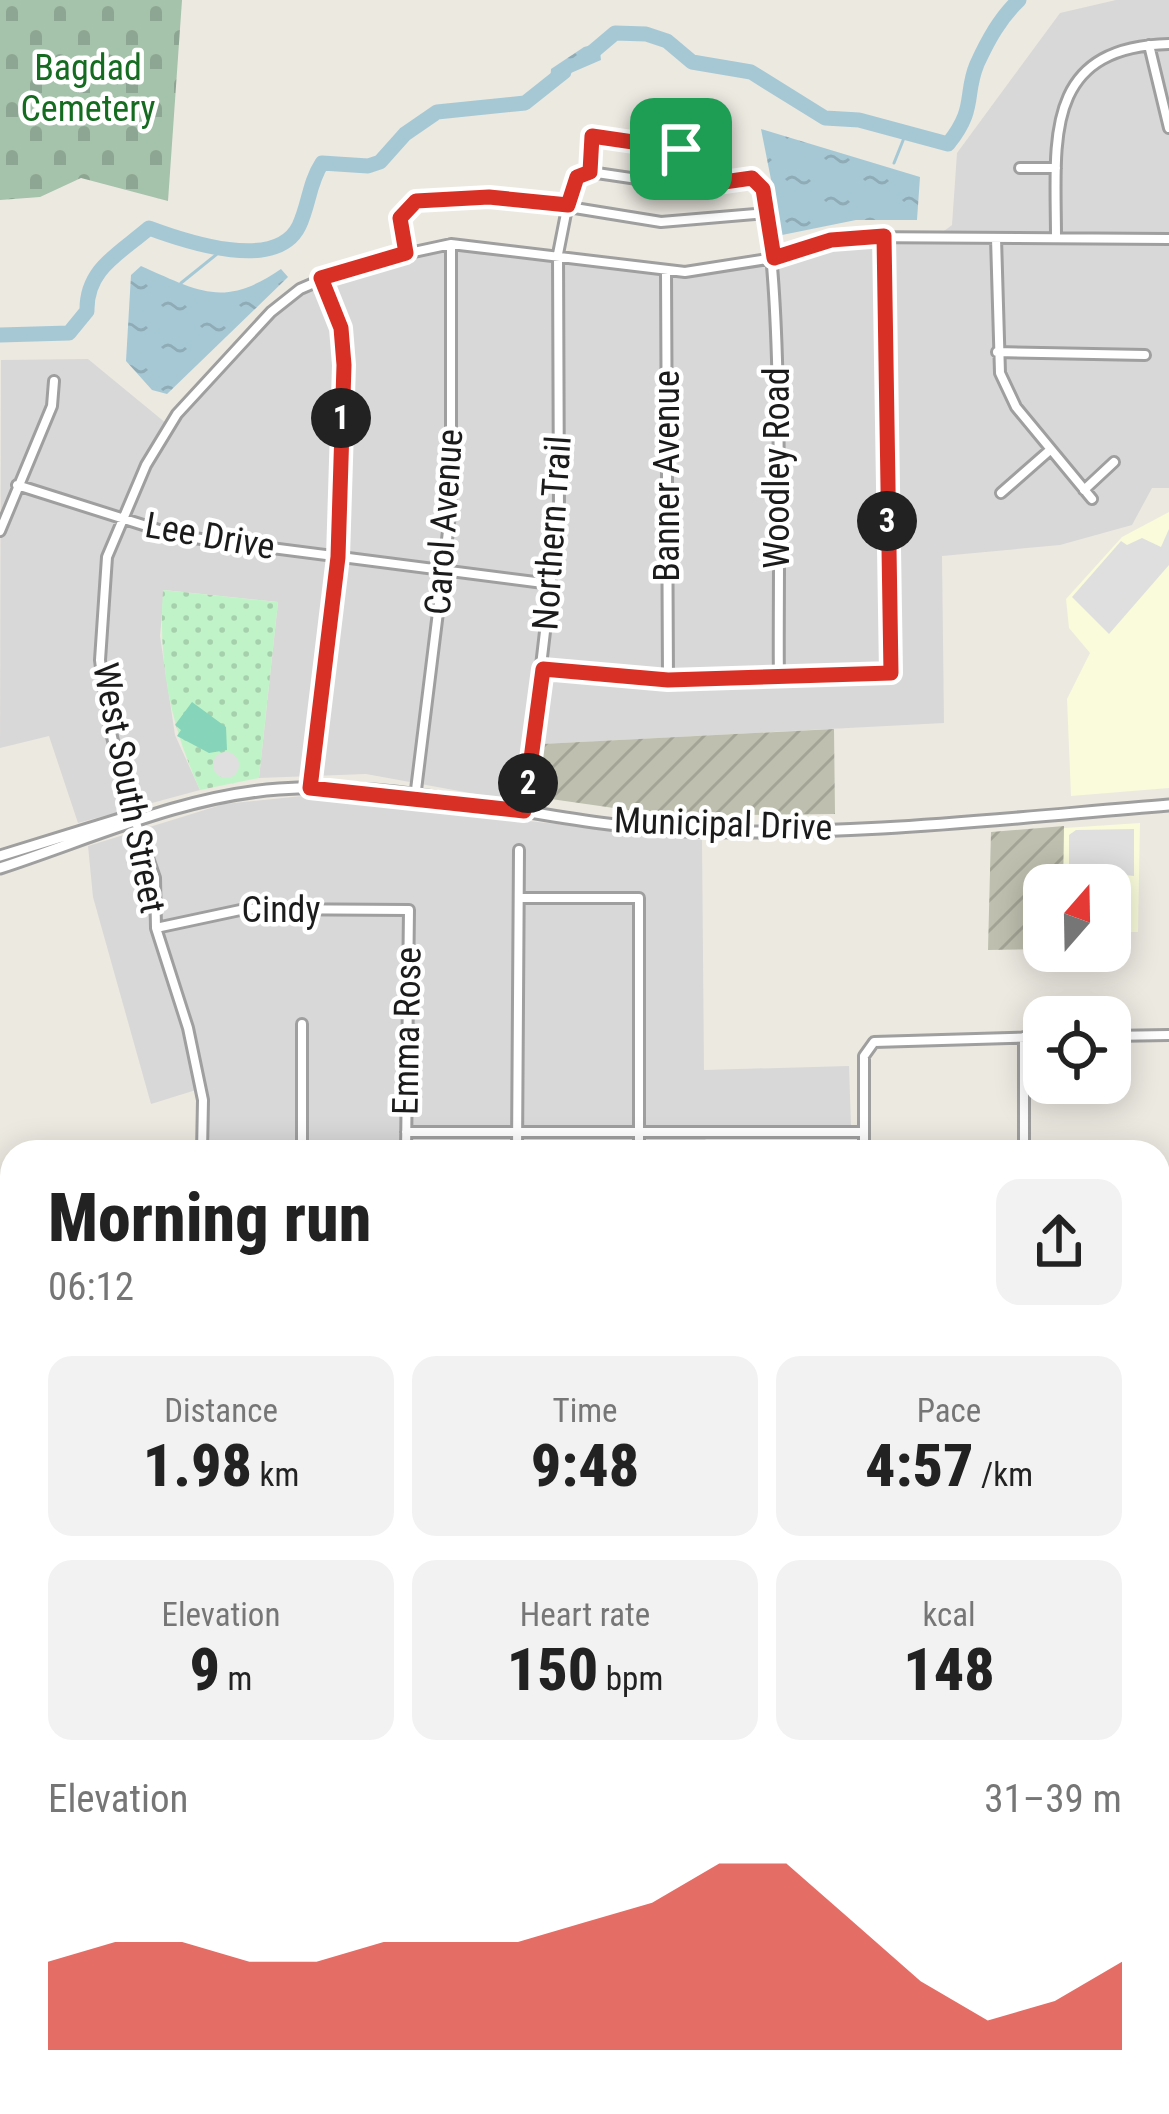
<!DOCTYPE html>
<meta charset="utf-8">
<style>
body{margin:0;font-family:"Roboto Condensed",sans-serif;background:#f2f2f2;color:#222;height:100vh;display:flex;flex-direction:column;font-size:45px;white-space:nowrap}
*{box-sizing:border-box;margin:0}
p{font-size:39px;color:#767676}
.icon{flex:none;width:66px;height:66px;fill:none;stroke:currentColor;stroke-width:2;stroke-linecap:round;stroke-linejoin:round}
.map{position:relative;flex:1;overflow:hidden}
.side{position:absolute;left:0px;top:1140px;width:1170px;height:975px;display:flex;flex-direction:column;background:#fff;border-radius:36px 36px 0 0;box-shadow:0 6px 30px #0003}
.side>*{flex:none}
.needle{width:78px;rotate:20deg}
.tools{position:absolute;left:1023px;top:864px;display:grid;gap:24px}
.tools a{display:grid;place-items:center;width:108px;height:108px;border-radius:24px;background:#fff;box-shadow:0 6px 30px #0003;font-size:60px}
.pin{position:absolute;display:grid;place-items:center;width:102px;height:102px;color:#fff;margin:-51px;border-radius:24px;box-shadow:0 6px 18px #0006}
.km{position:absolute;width:60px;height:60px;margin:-30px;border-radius:50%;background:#222;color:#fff;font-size:33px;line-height:60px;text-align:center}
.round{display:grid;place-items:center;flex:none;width:126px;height:126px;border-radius:24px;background:#f2f2f2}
.overview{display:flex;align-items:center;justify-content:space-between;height:204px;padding:0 48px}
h1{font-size:66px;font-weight:800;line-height:90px}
.metrics{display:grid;grid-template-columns:repeat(3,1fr);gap:18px;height:204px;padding:12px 48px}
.metrics div{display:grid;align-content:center;border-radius:24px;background:#f2f2f2;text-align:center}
.metrics b{font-size:60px;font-weight:800}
.metrics small{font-size:33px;font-weight:400}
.metrics p{font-size:33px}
.chart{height:336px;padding:24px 48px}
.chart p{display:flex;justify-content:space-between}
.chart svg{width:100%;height:216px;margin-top:12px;fill:#d93025;opacity:.7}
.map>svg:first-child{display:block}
.residential{fill:#d9d8d8}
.industrial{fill:#e4d4e0}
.education{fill:#f9fbdb}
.construction{fill:url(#construction-furrows)}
.forest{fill:url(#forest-firs)}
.cemetery{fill:url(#cemetery-stones)}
.park{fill:url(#park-dots)}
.pitch{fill:#86d4ba}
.parking{fill:#dfdfdf}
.water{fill:url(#water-ripples)}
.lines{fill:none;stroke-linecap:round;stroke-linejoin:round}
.stream{stroke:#a6c8d5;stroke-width:3}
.river{stroke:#a6c8d5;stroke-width:15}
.minor-casing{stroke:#9f9f9f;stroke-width:14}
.tertiary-casing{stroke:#9f9f9f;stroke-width:15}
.secondary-casing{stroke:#57650f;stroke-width:15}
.minor{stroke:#fff;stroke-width:8}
.tertiary{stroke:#fff;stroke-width:9}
.secondary{stroke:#ecf2b9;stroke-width:9}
.route-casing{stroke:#fff;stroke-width:24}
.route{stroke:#d93025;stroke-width:15}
.labels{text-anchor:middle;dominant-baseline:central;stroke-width:9;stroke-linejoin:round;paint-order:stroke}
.park-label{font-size:36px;fill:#156c21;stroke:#fff}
.street-label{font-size:36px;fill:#1b1b1b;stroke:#fff}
</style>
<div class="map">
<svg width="1169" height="2114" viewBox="0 0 1169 2114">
<defs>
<pattern id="construction-furrows" width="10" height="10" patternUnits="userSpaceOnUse" patternTransform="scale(3)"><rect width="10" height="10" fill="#bebfae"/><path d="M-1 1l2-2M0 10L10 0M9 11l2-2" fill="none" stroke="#a3a495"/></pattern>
<pattern id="forest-firs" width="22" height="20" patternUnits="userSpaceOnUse" patternTransform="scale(3)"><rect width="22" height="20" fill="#a5c79a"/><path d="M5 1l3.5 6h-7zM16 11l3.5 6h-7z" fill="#8daa84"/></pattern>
<pattern id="cemetery-stones" width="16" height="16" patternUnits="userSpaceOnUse" patternTransform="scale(3)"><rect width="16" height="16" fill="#a5c2ab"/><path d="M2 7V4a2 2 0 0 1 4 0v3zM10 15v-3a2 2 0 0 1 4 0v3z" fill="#8da693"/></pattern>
<pattern id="park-dots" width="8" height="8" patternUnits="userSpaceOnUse" patternTransform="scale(3)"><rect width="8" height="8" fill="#c1f3c8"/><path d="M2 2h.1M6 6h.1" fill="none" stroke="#a5d0ab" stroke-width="1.8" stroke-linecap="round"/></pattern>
<pattern id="water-ripples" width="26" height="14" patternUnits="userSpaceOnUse" patternTransform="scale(3)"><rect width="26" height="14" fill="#a6c8d5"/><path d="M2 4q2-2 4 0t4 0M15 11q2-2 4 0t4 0" fill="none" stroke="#8eabb6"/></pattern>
</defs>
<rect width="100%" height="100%" fill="#ece9e1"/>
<path class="residential" d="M1116,0H1169V488H1152L1132,525L1060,545L942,556L944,723L543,744L536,805L366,774L259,778L278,602L164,590L160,636L175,735L200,790L78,823L49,736L0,748L1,360L88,359L167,424L271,312L300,289L358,264L442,245L488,244L666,272L722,269L831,240L936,237L952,225L957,153L1060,13Z
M302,796L702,840L704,1070L849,1066L851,1126L706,1128L705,1152H196V1090L151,1104L93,897L88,846L224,804Z
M0,1519H2L11,1639H0Z
M1158,1606H1169V1758H1158Z
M0,1870H8L7,1976H0Z
M1169,1979V2114H1049L1042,2103H1158V1985Z
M189,2103H952V2107L949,2114H191Z"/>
<path class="industrial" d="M0,1639H12V1864H0Z"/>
<path class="education" d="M1169,512V788L1071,796L1067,699L1090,653L1069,628L1066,599L1122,537Z
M1140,823L1138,932H1110V885H1063L1064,828Z"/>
<path class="construction" d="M834,729L835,814L670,816L537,797L542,744Z
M1064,826L1063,885H1044V949L988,950L991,832Z"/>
<path class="forest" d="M1158,1788H1169V1841L1158,1843Z
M984,2103H1042L1049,2114H977Z"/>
<path class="cemetery" d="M0,0H182L168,201L81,178L40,197L0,200Z"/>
<path class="park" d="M163,590L278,602L259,778L200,790C170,724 158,663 163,590Z
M0,1335L12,1370V1519H2Z"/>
<path class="pitch" d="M192,702L226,727L227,750L209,753L177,736L181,730L175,725Z"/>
<path class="parking" d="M1169,529V565L1109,634L1072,597L1121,541L1127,545L1142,538L1161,547Z
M213 765a13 13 0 1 1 26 0a13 13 0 1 1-26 0Z
M1134,829V876L1069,869V835L1076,830Z"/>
<path class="water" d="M599,43L601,60L550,82L551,69L584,47Z
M761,129L920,177L917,220H856L782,235Z
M141,266C200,292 224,308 281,269L288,277L167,394L152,390L126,361L131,275Z"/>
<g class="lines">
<path class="stream" d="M894,163L906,133
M181,283L222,250
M0,1353L12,1387
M1158,1595H1169
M965,2114L966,2111"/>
<path class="river" d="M589,55L615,33L646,34L667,41L692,62L751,72L825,118L859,120L948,144C977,108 964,95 977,64C988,40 1000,18 1019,0
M0,335L69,333L87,311C86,269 119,254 149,228C184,241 276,273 299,226C309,205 309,183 322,163L368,166L380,162L405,134L437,112L525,103L564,72
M1158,1836L1169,1834
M1022,2103L1031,2114"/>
<defs>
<path id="minor" d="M1149,45L1169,128
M1020,168H1056
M590,172L685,186L717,183
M996,238L1000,373L1016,407L1092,499
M1056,238C1056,143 1041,47 1169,44
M406,253L401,217L416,201L513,198L661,222L766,213
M666,272L668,680
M997,352L1145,355
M17,485L178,536L551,584
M1084,490L1114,462
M1001,493L1050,450
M0,531L52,406L54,381
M543,669L668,680L891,673L884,236
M310,788L338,557L343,365L341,328L321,278
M415,798L451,507V244
M524,811L559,512L558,254L571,188L577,177L590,172L592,136L681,149L711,146L717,183L752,178C788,201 777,610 779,677
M519,898H639V1152
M156,928L245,909L409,910L406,1152
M302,1024V1152
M1110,1036L1169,1035
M406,1132H864
M202,1152L203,1100L188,1028L156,928L155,878L122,782L106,709L100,660L107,557L146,465L177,414L271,312L300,289L358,264L451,244L685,272L774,258L851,237L1169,239
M517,1152L519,850
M864,1152V1056L874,1042L1044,1037
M1024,1152V1037
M1158,1390L1169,1387
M0,1639H12
M1158,1660H1169
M1158,1755V1771
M0,1870H12
M1158,1984L1169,1999
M243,2103L245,2114
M351,2103V2110
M460,2103L462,2114
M569,2103V2114
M685,2103L686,2114
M797,2103L798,2114
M922,2103L927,2106
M1113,2103L1122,2114"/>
<path id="tertiary" d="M0,856L120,819L138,820
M0,868C92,838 182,796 279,789C415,779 552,826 687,831C847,837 1009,818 1169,805
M1158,1971L1169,1963
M0,2076L12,2074"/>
<path id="secondary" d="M0,1296L12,1331
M167,2103L169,2114"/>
</defs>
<use href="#minor" class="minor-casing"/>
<use href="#tertiary" class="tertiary-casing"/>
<use href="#secondary" class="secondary-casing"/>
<use href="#minor" class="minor"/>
<use href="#tertiary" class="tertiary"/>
<use href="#secondary" class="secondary"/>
</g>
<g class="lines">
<defs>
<path id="route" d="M592,136L681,149L711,146L717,183L752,178L763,189L774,258L831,240L884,236L891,673L668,680L543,669L524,811L310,788L338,557L344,365L341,328L321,278L406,253L400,218L416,201L489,197L568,205L577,177L590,172Z"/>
</defs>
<use href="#route" class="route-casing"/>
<use href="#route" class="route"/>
</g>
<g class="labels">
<g class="park-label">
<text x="88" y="68">Bagdad<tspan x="88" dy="41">Cemetery</tspan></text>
</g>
<g class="street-label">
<text transform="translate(777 468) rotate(-90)">Woodley Road</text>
<text transform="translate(667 476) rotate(-90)">Banner Avenue</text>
<text transform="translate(444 522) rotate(-86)">Carol Avenue</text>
<text transform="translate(552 533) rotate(-86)">Northern Trail</text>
<text transform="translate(210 536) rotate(10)">Lee Drive</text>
<text transform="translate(129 788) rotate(79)">West South Street</text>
<text transform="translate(723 824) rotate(2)">Municipal Drive</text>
<text x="281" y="910">Cindy</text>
<text transform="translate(407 1031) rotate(-89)">Emma Rose</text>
</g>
</g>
</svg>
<div class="tools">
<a><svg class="needle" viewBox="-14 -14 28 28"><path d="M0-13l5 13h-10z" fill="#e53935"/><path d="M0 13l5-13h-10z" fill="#767676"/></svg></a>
<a><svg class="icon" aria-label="locate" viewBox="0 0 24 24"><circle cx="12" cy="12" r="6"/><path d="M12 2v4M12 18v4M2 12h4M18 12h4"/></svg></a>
</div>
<div class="pin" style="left:681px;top:149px;background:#1e9e55"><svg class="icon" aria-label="arrive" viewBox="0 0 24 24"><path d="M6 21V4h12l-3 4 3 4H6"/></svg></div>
<b class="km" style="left:341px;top:418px">1</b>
<b class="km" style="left:528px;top:783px">2</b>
<b class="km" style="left:887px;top:521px">3</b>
<section class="side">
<div class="overview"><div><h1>Morning run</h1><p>06:12</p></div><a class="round"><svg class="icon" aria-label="share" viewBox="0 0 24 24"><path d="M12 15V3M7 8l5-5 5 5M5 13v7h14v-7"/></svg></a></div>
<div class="metrics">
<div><p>Distance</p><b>1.98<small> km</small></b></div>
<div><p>Time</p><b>9:48</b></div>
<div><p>Pace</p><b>4:57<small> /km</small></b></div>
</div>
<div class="metrics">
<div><p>Elevation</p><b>9<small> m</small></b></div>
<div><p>Heart rate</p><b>150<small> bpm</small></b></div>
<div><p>kcal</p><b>148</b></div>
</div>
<div class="chart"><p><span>Elevation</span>31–39 m</p>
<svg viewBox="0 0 160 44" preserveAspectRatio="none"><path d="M0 44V26L10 22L20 22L30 26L40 26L50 22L60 22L70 22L80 18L90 14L100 6L110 6L120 18L130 30L140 38L150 34L160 26V44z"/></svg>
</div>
</section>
</div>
